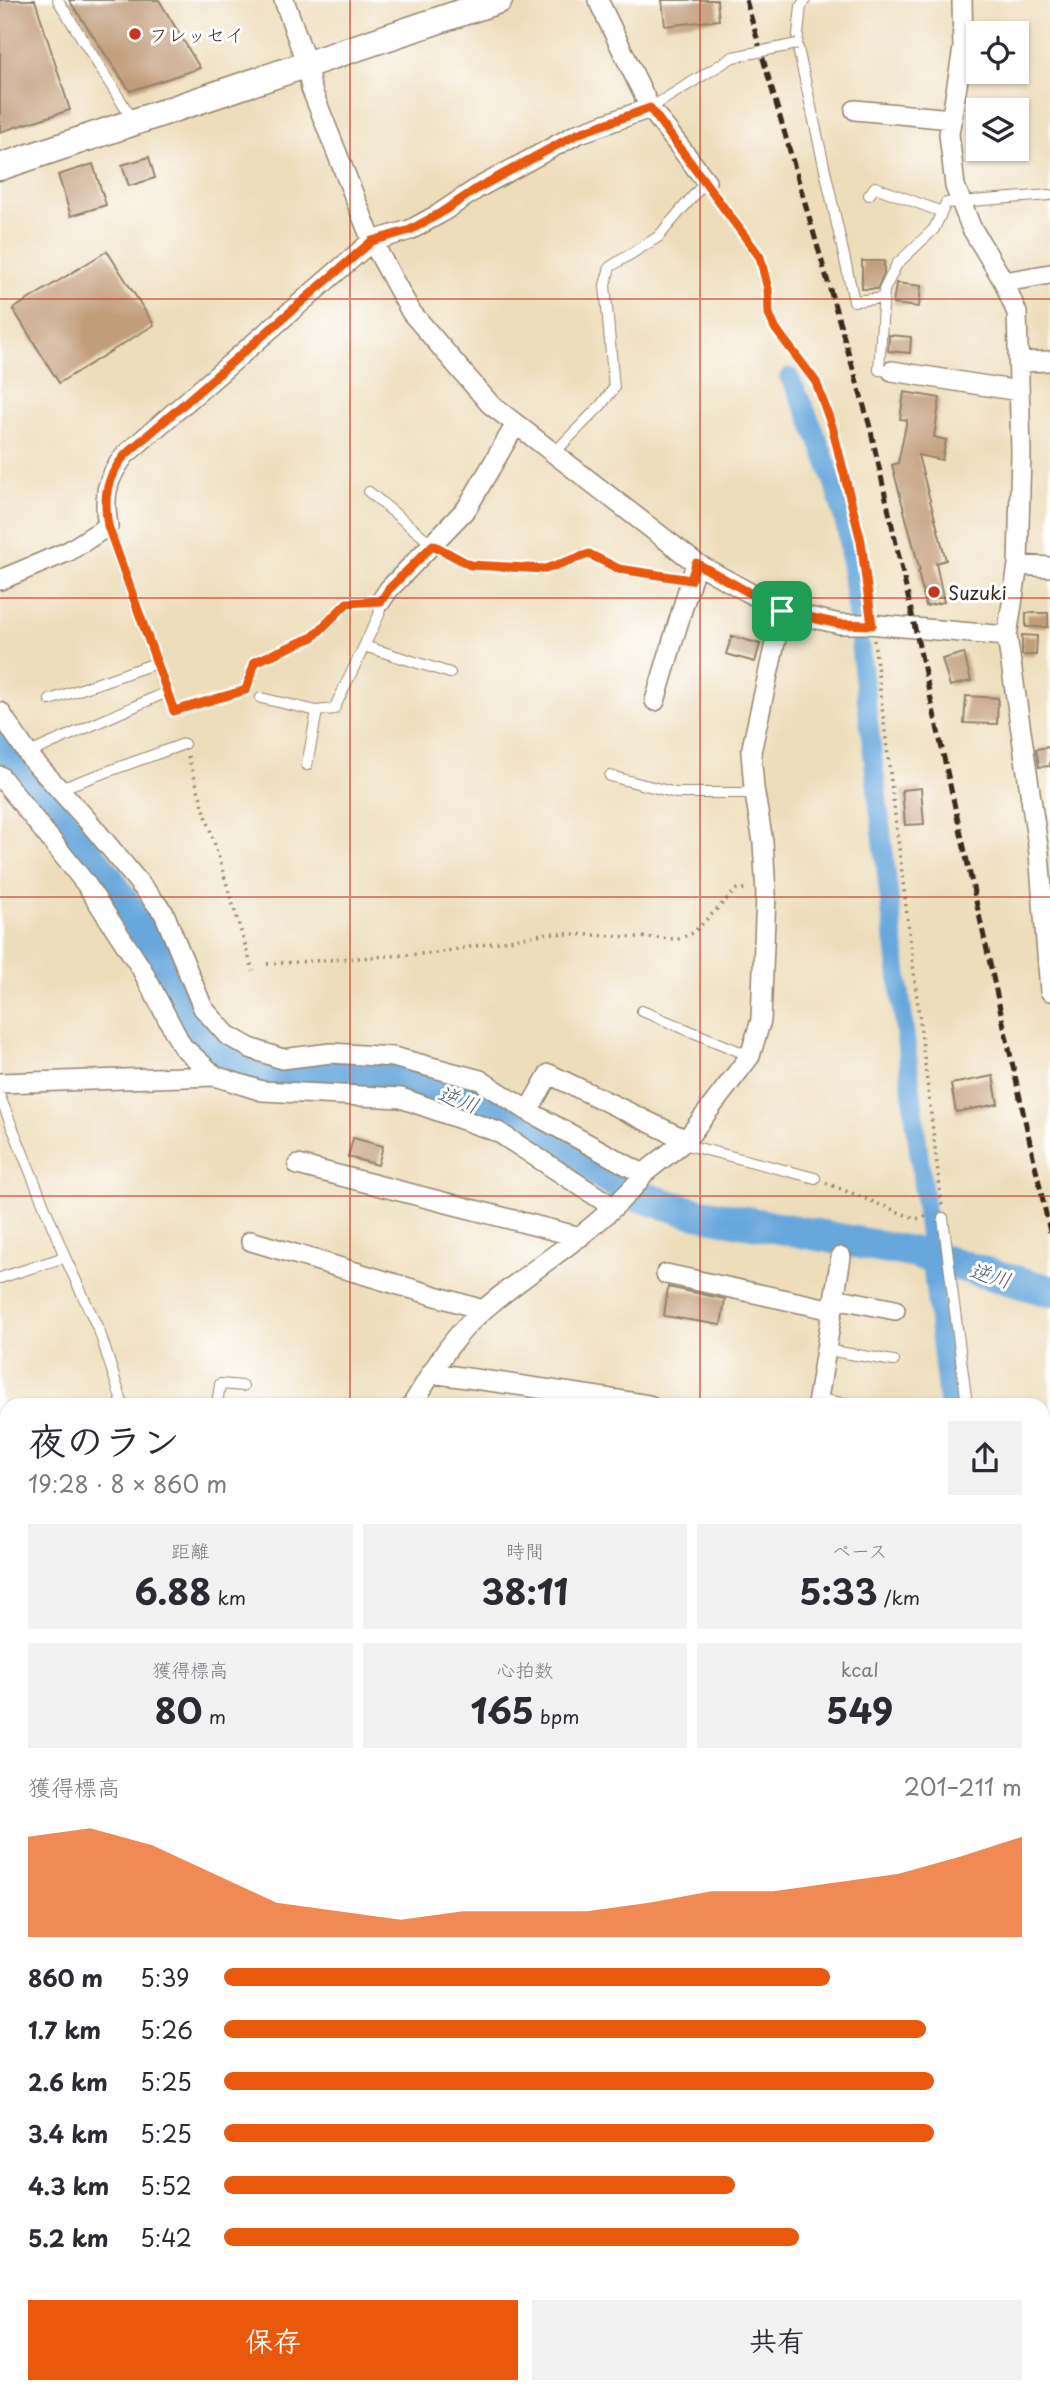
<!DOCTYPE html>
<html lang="ja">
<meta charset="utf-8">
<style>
body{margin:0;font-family:"Playpen Sans","Klee One",sans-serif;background:#f2f2f3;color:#2b2b33;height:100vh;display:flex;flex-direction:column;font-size:26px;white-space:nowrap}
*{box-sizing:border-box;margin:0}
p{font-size:23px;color:#7c7c81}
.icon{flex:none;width:38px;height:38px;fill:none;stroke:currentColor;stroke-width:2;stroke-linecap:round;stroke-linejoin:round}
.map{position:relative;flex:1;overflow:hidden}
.drawer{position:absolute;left:0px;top:1398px;width:1050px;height:996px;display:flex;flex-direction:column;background:#fff;border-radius:21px 21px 0 0;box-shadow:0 2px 5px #0004}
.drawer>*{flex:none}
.controls{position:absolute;left:966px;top:21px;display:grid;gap:14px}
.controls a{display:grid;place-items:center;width:63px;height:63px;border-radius:0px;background:#fff;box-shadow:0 2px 5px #0004;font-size:35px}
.pin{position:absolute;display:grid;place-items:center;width:60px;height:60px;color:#fff;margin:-30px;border-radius:14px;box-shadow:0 4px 10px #0006}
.round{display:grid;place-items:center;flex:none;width:74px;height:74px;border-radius:0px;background:#f2f2f3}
.head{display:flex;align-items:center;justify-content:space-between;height:119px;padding:0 28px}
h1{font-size:38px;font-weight:700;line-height:52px}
.stats{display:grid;grid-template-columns:repeat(3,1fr);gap:10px;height:119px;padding:7px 28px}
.stats div{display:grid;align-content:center;border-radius:0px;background:#f2f2f3;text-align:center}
.stats b{font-size:35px;font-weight:700}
.stats small{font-size:19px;font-weight:400}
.stats p{font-size:19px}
.chart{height:196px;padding:14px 28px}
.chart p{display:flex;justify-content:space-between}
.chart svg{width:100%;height:126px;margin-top:7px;fill:#ea580c;opacity:.7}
.primary-button{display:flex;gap:14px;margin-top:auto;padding:14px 28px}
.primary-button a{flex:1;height:80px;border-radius:0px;background:#ea580c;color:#fff;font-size:28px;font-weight:700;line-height:80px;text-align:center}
.primary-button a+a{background:#f2f2f3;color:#2b2b33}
ul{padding:0 28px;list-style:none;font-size:23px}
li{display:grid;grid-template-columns:112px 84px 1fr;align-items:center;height:52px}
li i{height:18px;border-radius:9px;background:#ea580c}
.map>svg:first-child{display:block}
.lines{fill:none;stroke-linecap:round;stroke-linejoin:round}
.canal{stroke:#68a7db;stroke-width:19}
.river{stroke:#68a7db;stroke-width:32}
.building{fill:#c29d7a}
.lane-casing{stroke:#94846c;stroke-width:12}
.street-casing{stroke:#94846c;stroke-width:22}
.secondary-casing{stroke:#94846c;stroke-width:29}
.path{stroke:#94846c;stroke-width:3.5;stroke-dasharray:2 5;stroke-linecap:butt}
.lane{stroke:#fff;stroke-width:10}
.street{stroke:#fff;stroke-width:19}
.secondary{stroke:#fff;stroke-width:26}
.rail{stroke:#3b2a1e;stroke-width:5;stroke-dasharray:10 5;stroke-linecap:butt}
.lane-bridge-casing{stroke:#94846c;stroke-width:12;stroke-linecap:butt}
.lane-bridge{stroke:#fff;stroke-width:10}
.route-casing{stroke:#fff;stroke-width:14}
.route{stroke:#ea580c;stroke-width:9}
.grid{fill:none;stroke:#c8321e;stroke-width:2;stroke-opacity:0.55}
.poi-dot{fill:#c8321e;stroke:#fff;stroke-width:2.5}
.labels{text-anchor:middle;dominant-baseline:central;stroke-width:6;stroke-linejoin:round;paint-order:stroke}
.poi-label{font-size:19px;fill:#3b2a1e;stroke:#fff;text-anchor:start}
.water-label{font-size:21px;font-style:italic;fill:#4d5c6a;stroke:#fff}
</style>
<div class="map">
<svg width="1050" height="2393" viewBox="0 0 1050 2393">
<rect width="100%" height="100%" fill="#fff"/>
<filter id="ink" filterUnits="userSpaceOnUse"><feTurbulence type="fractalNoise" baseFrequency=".0143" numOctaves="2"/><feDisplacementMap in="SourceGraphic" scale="14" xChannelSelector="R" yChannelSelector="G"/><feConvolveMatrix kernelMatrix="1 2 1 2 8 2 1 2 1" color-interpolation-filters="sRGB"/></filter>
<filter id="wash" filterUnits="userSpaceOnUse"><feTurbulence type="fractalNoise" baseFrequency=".00686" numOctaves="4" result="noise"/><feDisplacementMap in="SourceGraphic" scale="28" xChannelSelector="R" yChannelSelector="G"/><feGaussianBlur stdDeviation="1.57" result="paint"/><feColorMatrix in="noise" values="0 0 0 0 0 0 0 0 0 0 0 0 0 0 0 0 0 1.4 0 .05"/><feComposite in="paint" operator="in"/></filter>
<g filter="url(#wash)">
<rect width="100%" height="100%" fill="#edddba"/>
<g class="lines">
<path class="canal" d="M789,377C817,428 834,477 847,534L948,1405
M1043,2119L1050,2144"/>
<path class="river" d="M0,742L108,879L156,950L191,1025L211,1045L233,1061L272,1071L324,1075L392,1077L474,1100L639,1196L691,1212L916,1253L1050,1291"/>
</g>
<g id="blocks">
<path class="building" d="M0,0H35L70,110L0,132Z
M69,0H159L200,68L130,91Z
M662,0H717L719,20L665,26Z
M149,157L155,178L129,186L122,165Z
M93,164L106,205L71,216L58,175Z
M107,251L154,325L59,383L13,309Z
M862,261H884V273L877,289H862Z
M896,283L921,286L919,307L893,304Z
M889,335L911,337L910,353L888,351Z
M904,392L940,398L934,437L946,440L942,460L918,455L946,560L936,563L944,602L926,606L918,572L920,571L892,465L898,463L907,420L900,419Z
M1026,613H1048V627H1026Z
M1022,635L1037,636L1036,655H1022Z
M732,636L760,644L755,662L726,654Z
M964,653L971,681L950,686L942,659Z
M966,696L998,698L997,724L964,723Z
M1050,747V766L1039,767L1036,749Z
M921,788L924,824L905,825L902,790Z
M993,1076L998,1104L956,1112L951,1084Z
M353,1138L383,1146L378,1165L348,1157Z
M668,1287L725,1299L721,1325L664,1316Z"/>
</g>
</g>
<g filter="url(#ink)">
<use href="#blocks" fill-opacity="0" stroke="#94846c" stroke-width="2"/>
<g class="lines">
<defs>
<path id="lane" d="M58,0L134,122
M805,0L801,6L797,44L854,301L884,298
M650,108L733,57
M869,195L875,187L942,212
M892,371L879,370L884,290L897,264L934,229L946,203L1050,195
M554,453L601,405L614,388L605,285L610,267L658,237L706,181
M369,492L433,545L470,565L545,569L589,554L619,569L691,580
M364,646L450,673
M156,663L174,711L246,690L255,662L313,637L347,603L381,601L379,615L334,709L317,711
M261,698L317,711L307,765
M50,700L156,663L108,526
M27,754L167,692
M610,776L676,793H754
M59,789L184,744
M642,1011L750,1056
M0,1097L65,1257L100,1333L123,1405
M683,1144L815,1178
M943,1218L967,1405
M0,1278L65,1257
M826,1350L894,1361
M818,1399L854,1405
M217,1405L220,1384L243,1386
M0,1867L7,1876
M1043,2130L1050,2129
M0,2280L7,2277
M83,2387L85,2393
M346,2387L349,2393"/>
<path id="street" d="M284,0L307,65L311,88L372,241L411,312L490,404L696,563L782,611L840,624H868L1007,636
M598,0L650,108L706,181
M962,0L963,48L949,134L955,186L971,227L1004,282L1017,313L1021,452L1018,565L1007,636L1039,853L1050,991
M855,110L952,119
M1004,282L1050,274
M1019,362L1050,361
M892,371L1019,391
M1018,565L1050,567
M0,580L69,551L108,526C103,497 106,479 125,455L372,241L410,230L439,214L478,188L577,134L650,108
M381,601L389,589L467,508L516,424
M655,701L696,563
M0,712L30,757L88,821L164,913L203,1008L227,1035L250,1048L282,1059L331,1053L393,1057L480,1080L528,1111L643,1174
M0,776L86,884L141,968L182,1046L215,1076L262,1091L401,1098L498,1132L613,1207
M0,1083L215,1076
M528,1111L549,1074L686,1140
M298,1165L580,1237
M251,1241L483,1310
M666,1274L833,1310
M835,1298L895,1310
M431,1373C504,1383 577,1393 649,1405
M412,1405C434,1370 449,1340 481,1312C525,1273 577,1244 619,1202C627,1193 638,1185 643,1174L686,1140L750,1056L761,1020L766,894L763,842L754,788L751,752L782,611
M817,1405L841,1257
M1043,1479H1050
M0,1539L7,1538
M0,1711L7,1715
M0,2213L7,2229"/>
<path id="secondary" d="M0,167L499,0
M0,1755L7,1765
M438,2387L442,2393"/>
</defs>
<use href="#lane" class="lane-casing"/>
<use href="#street" class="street-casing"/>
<use href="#secondary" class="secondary-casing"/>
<path class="path" d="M716,195L760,257L768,289L769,314L775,328L816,382L832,426L861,541L870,608
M874,640L942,1206
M188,756L253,971
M267,964L436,953L549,933L678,939L693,933L737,889H749
M826,1183L916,1219L930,1215
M1043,2029L1050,2075
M895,2387L899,2393
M646,2393L655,2387"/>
<use href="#lane" class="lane"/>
<use href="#street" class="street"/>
<use href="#secondary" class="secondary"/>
<path class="rail" d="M746,0L870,427L1050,1232"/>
<defs>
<path id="lane-bridge" d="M733,57L797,44"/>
</defs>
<use href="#lane-bridge" class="lane-bridge-casing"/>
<use href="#lane-bridge" class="lane-bridge"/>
</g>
</g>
<g class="lines" filter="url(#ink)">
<defs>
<path id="route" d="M650,108L760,257L768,289L769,314L775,328L816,382L832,426L861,541L872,625L839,624L782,611L696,563L691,580L619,569L589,554L545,569L470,565L433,545L389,589L381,601L347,603L313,637L255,662L246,690L174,711L108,526C103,497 106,478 125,455L372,241L410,230L439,214L478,188L577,134Z"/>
</defs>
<use href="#route" class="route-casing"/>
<use href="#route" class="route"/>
</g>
<path class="grid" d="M350,0V1405M700,0V1405M0,299H1050M0,598H1050M0,897H1050M0,1196H1050M0,1496H7M1043,1496H1050M0,1795H7M1043,1795H1050M0,2094H7M1043,2094H1050M350,2387V2393M700,2387V2393"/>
<g class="poi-dot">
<circle cx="135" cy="34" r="7"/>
<circle cx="934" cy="592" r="7"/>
</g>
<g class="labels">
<g class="poi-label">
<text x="149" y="34">フレッセイ</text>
<text x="948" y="592">Suzuki</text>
</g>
<g class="water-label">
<text transform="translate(459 1098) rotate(20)">逆川</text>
<text transform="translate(991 1274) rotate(16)">逆川</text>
</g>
</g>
</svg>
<div class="controls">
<a><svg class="icon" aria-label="locate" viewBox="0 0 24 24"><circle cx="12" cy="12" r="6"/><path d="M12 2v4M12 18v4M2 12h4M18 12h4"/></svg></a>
<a><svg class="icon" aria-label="layers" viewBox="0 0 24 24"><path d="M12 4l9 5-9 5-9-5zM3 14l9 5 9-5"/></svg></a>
</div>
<div class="pin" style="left:782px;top:611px;background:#1e9e55"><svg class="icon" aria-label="arrive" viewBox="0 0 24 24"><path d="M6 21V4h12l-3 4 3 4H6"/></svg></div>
<section class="drawer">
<div class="head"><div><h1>夜のラン</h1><p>19:28 · 8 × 860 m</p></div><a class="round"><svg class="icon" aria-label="share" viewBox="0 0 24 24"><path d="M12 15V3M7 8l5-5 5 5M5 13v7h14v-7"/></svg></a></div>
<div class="stats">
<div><p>距離</p><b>6.88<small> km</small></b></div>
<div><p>時間</p><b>38:11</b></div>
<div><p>ペース</p><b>5:33<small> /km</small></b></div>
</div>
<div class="stats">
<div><p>獲得標高</p><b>80<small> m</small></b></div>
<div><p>心拍数</p><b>165<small> bpm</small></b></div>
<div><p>kcal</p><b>549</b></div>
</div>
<div class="chart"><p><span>獲得標高</span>201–211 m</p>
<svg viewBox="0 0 160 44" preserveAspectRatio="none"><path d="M0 44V9L10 6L20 12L30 22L40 32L50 35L60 38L70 35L80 35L90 35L100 32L110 28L120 28L130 25L140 22L150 16L160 9V44z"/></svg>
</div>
<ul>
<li><b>860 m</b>5:39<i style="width:76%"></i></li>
<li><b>1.7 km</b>5:26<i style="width:88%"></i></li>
<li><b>2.6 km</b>5:25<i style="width:89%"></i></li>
<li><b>3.4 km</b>5:25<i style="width:89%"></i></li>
<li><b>4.3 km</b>5:52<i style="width:64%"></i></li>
<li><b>5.2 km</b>5:42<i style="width:72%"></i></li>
</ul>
<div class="primary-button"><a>保存</a><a>共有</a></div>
</section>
</div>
